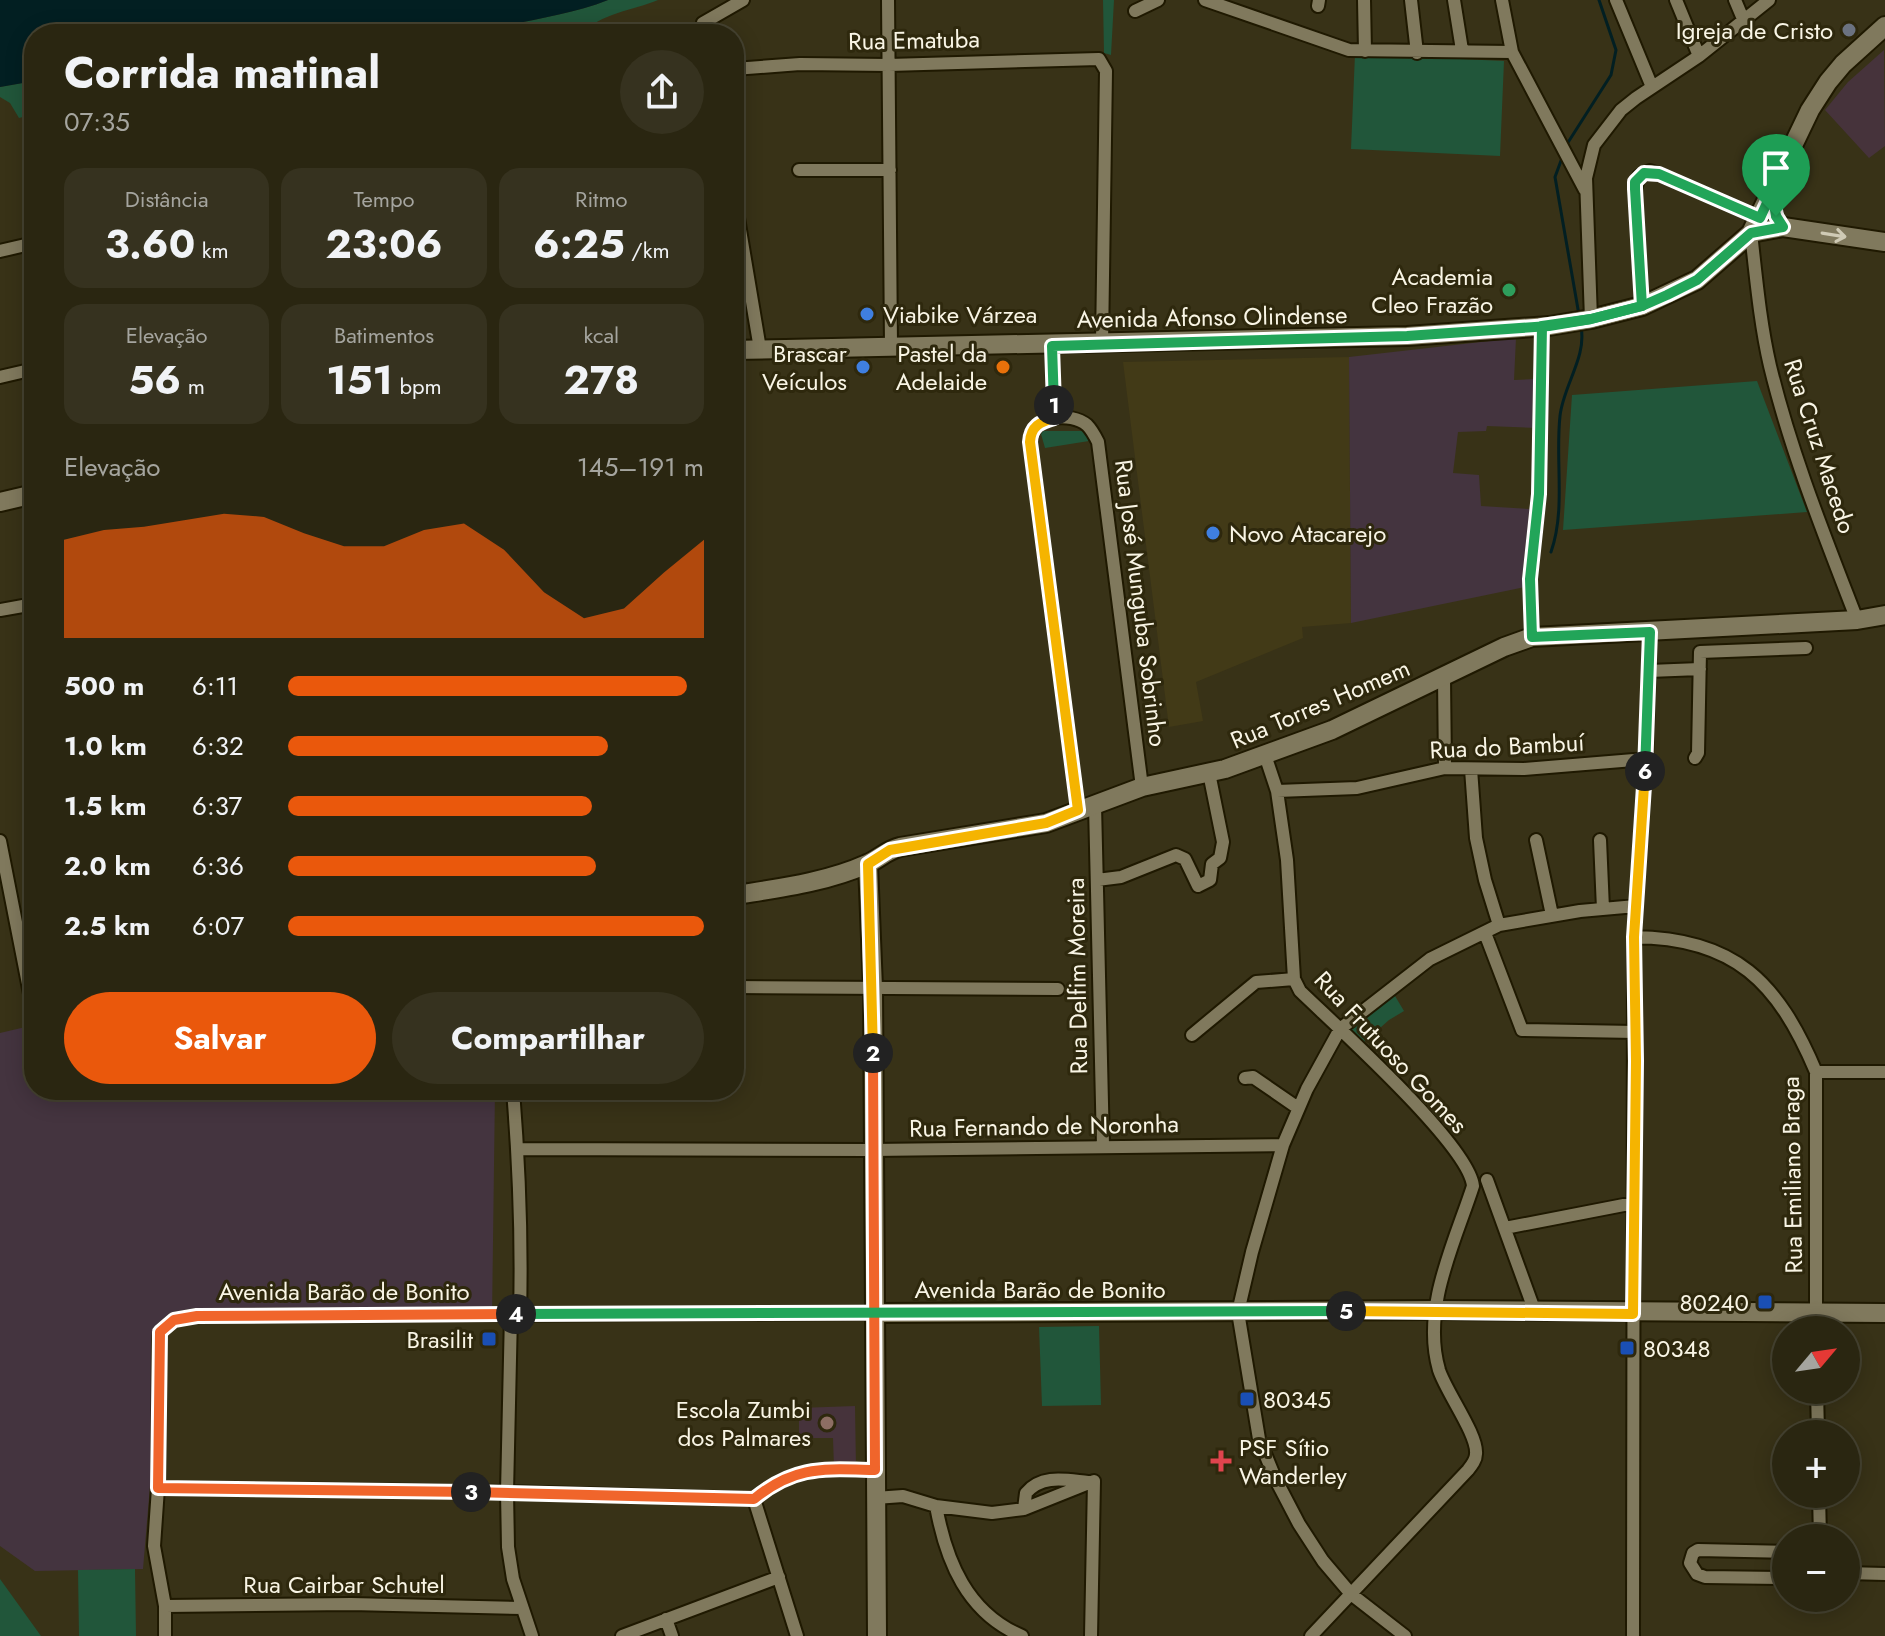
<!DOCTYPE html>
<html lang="pt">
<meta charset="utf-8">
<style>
body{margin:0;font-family:Jost,sans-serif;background:#36321f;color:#f1f3f6;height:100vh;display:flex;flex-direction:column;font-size:30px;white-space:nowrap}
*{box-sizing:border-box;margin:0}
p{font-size:26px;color:#a5a59f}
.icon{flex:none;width:44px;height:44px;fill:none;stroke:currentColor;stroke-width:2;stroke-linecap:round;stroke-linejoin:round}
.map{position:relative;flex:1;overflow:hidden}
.panel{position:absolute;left:24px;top:24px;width:720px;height:1076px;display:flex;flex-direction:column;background:#2a2611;border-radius:32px;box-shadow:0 4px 20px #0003,0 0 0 2px #464331}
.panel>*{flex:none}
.needle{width:52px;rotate:61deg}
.buttons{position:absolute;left:1772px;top:1316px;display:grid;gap:16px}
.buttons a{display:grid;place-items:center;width:88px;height:88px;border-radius:50%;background:#2a2611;box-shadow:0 4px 20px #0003,0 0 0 2px #464331;font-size:40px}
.pin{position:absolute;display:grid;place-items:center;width:68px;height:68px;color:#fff;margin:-82px -34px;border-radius:50% 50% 50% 0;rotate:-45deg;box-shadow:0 0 8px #0007}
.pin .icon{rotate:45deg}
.km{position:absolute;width:40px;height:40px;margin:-20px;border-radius:50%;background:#222;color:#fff;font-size:22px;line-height:40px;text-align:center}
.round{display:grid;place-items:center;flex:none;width:84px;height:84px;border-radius:42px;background:#36321f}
.overview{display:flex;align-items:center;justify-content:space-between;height:136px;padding:0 40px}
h1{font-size:44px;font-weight:700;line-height:60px}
.figures{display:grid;grid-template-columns:repeat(3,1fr);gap:12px;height:136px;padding:8px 40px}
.figures div{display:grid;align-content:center;border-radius:20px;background:#36321f;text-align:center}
.figures b{font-size:40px;font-weight:700}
.figures small{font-size:22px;font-weight:400}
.figures p{font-size:22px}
.chart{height:224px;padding:16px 40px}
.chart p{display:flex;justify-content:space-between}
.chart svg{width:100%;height:144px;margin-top:8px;fill:#ea580c;opacity:.7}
.cta{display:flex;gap:16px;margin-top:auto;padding:16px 40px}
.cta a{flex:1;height:92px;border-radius:48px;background:#ea580c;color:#fff;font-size:32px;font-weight:700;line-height:92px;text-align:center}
.cta a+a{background:#36321f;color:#f1f3f6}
ul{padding:0 40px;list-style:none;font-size:26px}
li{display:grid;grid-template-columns:128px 96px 1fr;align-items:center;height:60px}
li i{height:20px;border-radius:10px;background:#ea580c}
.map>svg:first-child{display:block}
.built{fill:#423a17}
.industrial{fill:#44343f}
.education{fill:#46333b}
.green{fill:#21563a}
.water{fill:#021f22}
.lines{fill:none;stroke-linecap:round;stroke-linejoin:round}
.stream{stroke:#021f22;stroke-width:3}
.street-casing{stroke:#1f1901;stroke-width:16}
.secondary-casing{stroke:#1f1901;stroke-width:22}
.street{stroke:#80795d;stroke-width:12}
.secondary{stroke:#80795d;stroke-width:18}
.oneway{stroke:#cfcab5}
.split-1-casing{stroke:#fff;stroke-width:16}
.split-2-casing{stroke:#fff;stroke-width:16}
.split-3-casing{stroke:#fff;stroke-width:16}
.split-4-casing{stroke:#fff;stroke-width:16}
.split-5-casing{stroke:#fff;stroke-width:16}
.split-6-casing{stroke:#fff;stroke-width:16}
.split-7-casing{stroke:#fff;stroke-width:16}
.split-1{stroke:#22a559;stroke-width:10}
.split-2{stroke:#f5b400;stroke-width:10}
.split-3{stroke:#f0652b;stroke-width:10}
.split-4{stroke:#f0652b;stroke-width:10}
.split-5{stroke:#22a559;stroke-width:10}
.split-6{stroke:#f5b400;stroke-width:10}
.split-7{stroke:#22a559;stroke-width:10}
.worship-dot{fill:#6b7280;stroke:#2e280d;stroke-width:3}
.leisure-dot{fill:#2e9e5b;stroke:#2e280d;stroke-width:3}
.shop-dot{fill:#3f7fe0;stroke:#2e280d;stroke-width:3}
.food-dot{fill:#e8710a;stroke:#2e280d;stroke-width:3}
.transit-dot{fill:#1a4fb4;stroke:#2e280d;stroke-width:3}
.education-dot{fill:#8d6e63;stroke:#2e280d;stroke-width:3}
.health-dot{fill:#e0444e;stroke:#2e280d;stroke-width:3}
.labels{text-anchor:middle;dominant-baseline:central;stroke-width:6;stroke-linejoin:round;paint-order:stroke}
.poi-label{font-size:24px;fill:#f9f5e5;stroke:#2e280d;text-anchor:end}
.street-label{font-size:24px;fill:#f9f5e5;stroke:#2e280d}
</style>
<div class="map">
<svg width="1885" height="1636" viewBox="0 0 1885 1636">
<rect width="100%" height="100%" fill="#383217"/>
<path class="built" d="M1349,357L1351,623L1302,627L1303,638L1196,682L1203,721L1169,727L1123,362Z"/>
<path class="industrial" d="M1516,338L1514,380L1536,379L1537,428L1487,426L1486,431L1458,432L1453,473L1479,475L1481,506L1530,509L1525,587L1351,623L1349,357Z
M34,1025V1090H495L492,1318L164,1320L143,1569L35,1571L0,1546V1033Z"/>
<path class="education" d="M1884,50L1885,146L1869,158L1825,110L1848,82Z
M855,1406L856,1468H834L833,1438H799V1408Z"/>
<path class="green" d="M608,0H658C631,11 602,13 580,34H475C519,20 566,17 608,0Z
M1103,0H1114L1111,55L1104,53Z
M1355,54L1504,61L1500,156L1351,149Z
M34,81V114L19,118L10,103L0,97V87Z
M1757,381L1807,512L1563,530L1572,395Z
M1043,431H1084L1089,441L1045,448L1041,434Z
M1392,991L1404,1011L1389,1020L1363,1043L1348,1031V1027Z
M1099,1326L1101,1405L1042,1406L1039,1327Z
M135,1569L136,1636H79L78,1570Z
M0,1579L41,1636H0Z"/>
<path class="water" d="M0,0H608C566,17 519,20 475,34H34V81L0,87Z"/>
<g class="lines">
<path class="stream" d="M1567,144L1611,75L1616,50L1599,0
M1562,158L1555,177L1579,315
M1551,552C1566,509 1555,461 1560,416C1563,386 1587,357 1581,327"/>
<defs>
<path id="street" d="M888,0L891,346
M1205,0L1349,50L1512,52
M1364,0L1365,51
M1411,0L1417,53
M1454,0L1462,50
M1502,0L1512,52L1585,190
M1616,0L1652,87
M1676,0L1699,56
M1735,0L1743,19
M1318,6L1319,0
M1135,11L1158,0
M705,34L703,23L743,0
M734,69L800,64L889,65L1099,59L1106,71L1102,344
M799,170H890
M734,194L760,349
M1751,233C1756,277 1760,323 1770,366C1791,453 1825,537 1857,620
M0,251L34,243
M1642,306L1635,189L1639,176L1650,171L1659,174L1760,218
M1591,319L1586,178L1594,145L1621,110L1636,98L1699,56L1769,0
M1052,346L1054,418
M0,377L34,369
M0,610L34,604
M1532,637L1530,579L1539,494L1542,326
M1649,671L1700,669
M1444,678L1445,768
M1265,755L1277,791L1287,860L1294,979L1300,991C1335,1025 1469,1145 1473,1186C1455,1242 1421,1308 1439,1370C1446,1392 1478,1435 1476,1454C1476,1460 1472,1465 1468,1470L1311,1636
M1695,758L1698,753L1700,652L1806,648
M1471,769L1476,838L1485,880L1499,925
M1277,791L1357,788L1445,768L1524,769L1646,759
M1095,805L1103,1146
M1078,810L1030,442C1032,414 1071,412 1087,425C1092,430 1095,436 1098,442L1142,787
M1536,840L1552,915
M1600,840L1603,909
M0,841L30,994
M1097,880L1121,877L1176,855L1185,859L1198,886L1210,880L1212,864L1220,858L1223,842L1209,773
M1485,933L1522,1030L1635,1032
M1634,937C1735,938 1778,982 1816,1072V1330
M734,987L1058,989
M1192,1035L1256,982L1294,979
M1816,1072H1885
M1245,1078L1253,1077L1298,1108
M513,1090C519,1165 522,1239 520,1314
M519,1149L872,1150L1283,1145
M1487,1180L1535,1312
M1505,1228L1634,1203
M511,1314L507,1492L508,1547L513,1579L532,1636
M1817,1390L1818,1434
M158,1488L507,1492L754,1499C795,1465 824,1469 875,1470
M1819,1494L1820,1538
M875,1498L903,1496L936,1506L992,1513L1024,1509L1094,1481L1091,1636
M754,1499L797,1636
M936,1506C946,1561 967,1613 1022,1636
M1024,1509L1026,1493C1042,1474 1066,1480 1088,1482
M1786,1552L1698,1550L1693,1553L1690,1563L1697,1574L1705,1577L1786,1578
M1846,1573L1885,1574
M165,1606L351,1604L522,1608
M666,1619L672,1636
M165,1636V1606L154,1546L158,1488L159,1340L160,1332L174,1320L197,1316L876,1313
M622,1636L779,1577
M1405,1636L1351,1594L1323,1561L1299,1524L1275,1478L1259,1439L1238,1312L1252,1252L1283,1145L1307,1089L1340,1029L1430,959L1499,925L1580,911L1636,906
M1633,1636L1634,937L1646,759L1650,632"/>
<path id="secondary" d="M1751,233L1783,227L1885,242
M734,350L1407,336L1549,326L1591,319L1642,306L1697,280L1751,233L1810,110L1828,82L1843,64L1885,26
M0,502L34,494
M868,864L873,988L877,1636
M734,875L737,895C780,888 827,882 867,864C879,859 887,850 900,847L1046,823L1142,787L1225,769L1332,730L1504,647L1532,637L1857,620L1885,615
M876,1313L1436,1310L1885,1313"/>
</defs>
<use href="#street" class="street-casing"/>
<use href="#secondary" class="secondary-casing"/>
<use href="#street" class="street"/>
<use href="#secondary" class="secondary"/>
</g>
<defs><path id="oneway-shaft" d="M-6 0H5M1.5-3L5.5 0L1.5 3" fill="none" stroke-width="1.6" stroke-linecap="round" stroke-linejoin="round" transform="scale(2)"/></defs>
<use class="oneway" href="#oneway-shaft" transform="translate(1834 235) rotate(9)"/>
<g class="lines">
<defs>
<path id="split-1" d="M1054,405L1052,346L1407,336L1549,326L1591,319L1642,306L1667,295L1697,280L1751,233L1783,227L1776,216"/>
<path id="split-2" d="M873,1053L868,864L890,850L1046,823L1078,810L1030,442C1031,426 1040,422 1054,418V405"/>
<path id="split-3" d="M471,1492L754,1499C795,1465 824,1469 875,1470L873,1053"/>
<path id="split-4" d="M471,1492L158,1488L160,1332L174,1320L197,1316L516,1314"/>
<path id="split-5" d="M516,1314L1346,1311"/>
<path id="split-6" d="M1346,1311L1633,1314L1636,1061L1634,937L1645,771"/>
<path id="split-7" d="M1645,771L1650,632L1532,637L1530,579L1539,494L1542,326L1591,319L1642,306L1635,189V182L1644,173L1659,174L1760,218L1772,192L1776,216"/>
</defs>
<use href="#split-1" class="split-1-casing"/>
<use href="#split-2" class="split-2-casing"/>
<use href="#split-3" class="split-3-casing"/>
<use href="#split-4" class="split-4-casing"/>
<use href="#split-5" class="split-5-casing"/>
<use href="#split-6" class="split-6-casing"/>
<use href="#split-7" class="split-7-casing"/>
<use href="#split-1" class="split-1"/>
<use href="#split-2" class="split-2"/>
<use href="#split-3" class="split-3"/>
<use href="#split-4" class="split-4"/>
<use href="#split-5" class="split-5"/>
<use href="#split-6" class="split-6"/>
<use href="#split-7" class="split-7"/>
</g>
<circle class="worship-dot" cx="1849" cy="30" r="8"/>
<circle class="leisure-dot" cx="1509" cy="290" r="8"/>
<g class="shop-dot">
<circle cx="867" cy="314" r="8"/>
<circle cx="863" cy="367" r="8"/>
<circle cx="1213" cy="533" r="8"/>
</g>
<circle class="food-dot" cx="1003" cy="367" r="8"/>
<g class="transit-dot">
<rect x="1757" y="1294" width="16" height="16" rx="4"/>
<rect x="481" y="1331" width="16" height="16" rx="4"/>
<rect x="1619" y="1340" width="16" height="16" rx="4"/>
<rect x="1239" y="1391" width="16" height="16" rx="4"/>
</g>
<circle class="education-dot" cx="827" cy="1423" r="8"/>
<path class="health-dot" d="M1217 1449h8v8h8v8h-8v8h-8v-8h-8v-8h8z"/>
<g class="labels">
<g class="poi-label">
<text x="1833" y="30">Igreja de Cristo</text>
<text x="1493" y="276">Academia<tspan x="1493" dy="28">Cleo Frazão</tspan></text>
<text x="883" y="314" text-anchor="start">Viabike Várzea</text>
<text x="847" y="353">Brascar<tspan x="847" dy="28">Veículos</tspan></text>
<text x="987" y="353">Pastel da<tspan x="987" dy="28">Adelaide</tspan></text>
<text x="1229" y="533" text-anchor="start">Novo Atacarejo</text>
<text x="1749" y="1302">80240</text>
<text x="473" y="1339">Brasilit</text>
<text x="1643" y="1348" text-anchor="start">80348</text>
<text x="1263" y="1399" text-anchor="start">80345</text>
<text x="811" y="1409">Escola Zumbi<tspan x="811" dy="28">dos Palmares</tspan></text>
<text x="1239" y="1447" text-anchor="start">PSF Sítio<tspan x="1239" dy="28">Wanderley</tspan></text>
</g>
<g class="street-label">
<text transform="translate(914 40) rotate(-1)">Rua Ematuba</text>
<text transform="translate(1212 317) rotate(-1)">Avenida Afonso Olindense</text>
<text transform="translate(1820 446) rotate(72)">Rua Cruz Macedo</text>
<text transform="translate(1141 603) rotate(83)">Rua José Munguba Sobrinho</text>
<text transform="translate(1320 704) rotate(-23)">Rua Torres Homem</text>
<text transform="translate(1507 746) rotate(-3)">Rua do Bambuí</text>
<text transform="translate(1077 976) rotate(-91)">Rua Delfim Moreira</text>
<text transform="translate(1391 1052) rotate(47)">Rua Frutuoso Gomes</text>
<text transform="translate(1044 1126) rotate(-1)">Rua Fernando de Noronha</text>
<text transform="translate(1792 1175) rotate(-91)">Rua Emiliano Braga</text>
<text x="1040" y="1289">Avenida Barão de Bonito</text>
<text x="344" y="1291">Avenida Barão de Bonito</text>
<text x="344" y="1584">Rua Cairbar Schutel</text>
</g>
</g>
</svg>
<div class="buttons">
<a><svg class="needle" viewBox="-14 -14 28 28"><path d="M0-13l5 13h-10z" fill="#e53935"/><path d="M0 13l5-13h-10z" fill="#a5a59f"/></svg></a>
<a>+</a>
<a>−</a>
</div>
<div class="pin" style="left:1776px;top:216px;background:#1e9e55"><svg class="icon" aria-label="arrive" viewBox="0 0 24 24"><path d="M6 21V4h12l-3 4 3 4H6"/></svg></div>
<b class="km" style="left:1054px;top:405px">1</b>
<b class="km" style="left:873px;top:1053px">2</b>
<b class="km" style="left:471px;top:1492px">3</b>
<b class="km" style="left:516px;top:1314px">4</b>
<b class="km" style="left:1346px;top:1311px">5</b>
<b class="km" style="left:1645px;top:771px">6</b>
<section class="panel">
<div class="overview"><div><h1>Corrida matinal</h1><p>07:35</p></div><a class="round"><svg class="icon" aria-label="share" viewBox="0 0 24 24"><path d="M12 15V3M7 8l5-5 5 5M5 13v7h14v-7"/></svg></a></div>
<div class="figures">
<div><p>Distância</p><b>3.60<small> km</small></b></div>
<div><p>Tempo</p><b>23:06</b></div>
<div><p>Ritmo</p><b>6:25<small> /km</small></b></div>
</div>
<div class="figures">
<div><p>Elevação</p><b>56<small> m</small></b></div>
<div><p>Batimentos</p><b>151<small> bpm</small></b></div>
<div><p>kcal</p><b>278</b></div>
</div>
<div class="chart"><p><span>Elevação</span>145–191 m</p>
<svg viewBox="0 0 160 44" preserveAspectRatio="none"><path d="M0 44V14L10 11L20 10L30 8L40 6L50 7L60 12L70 16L80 16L90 11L100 9L110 17L120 30L130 38L140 35L150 24L160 14V44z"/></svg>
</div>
<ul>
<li><b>500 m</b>6:11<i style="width:96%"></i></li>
<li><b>1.0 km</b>6:32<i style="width:77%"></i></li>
<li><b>1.5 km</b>6:37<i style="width:73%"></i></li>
<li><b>2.0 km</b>6:36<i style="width:74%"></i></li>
<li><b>2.5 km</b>6:07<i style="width:100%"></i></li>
</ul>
<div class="cta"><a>Salvar</a><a>Compartilhar</a></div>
</section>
</div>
